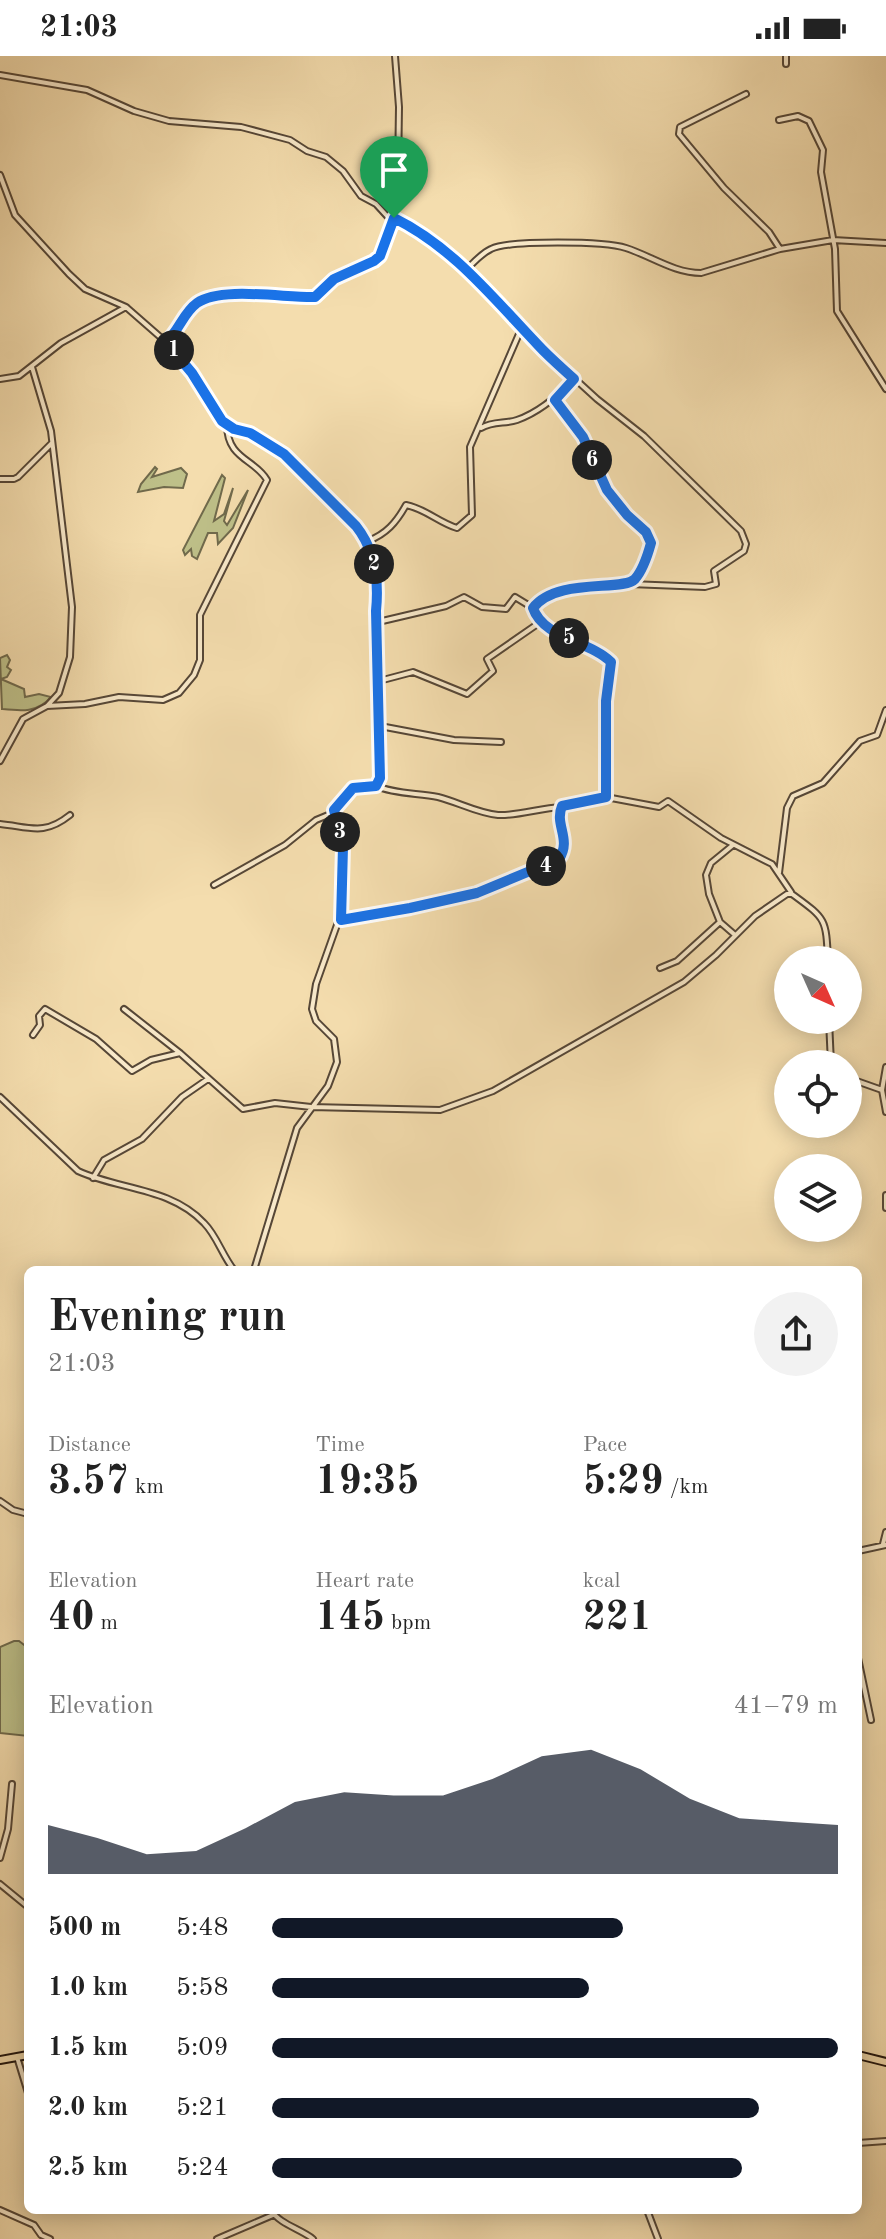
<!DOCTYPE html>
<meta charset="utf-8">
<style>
body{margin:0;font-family:"Old Standard TT",serif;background:#f2f2f2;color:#222;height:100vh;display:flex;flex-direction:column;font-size:30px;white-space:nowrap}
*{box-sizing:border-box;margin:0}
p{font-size:26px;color:#767676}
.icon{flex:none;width:44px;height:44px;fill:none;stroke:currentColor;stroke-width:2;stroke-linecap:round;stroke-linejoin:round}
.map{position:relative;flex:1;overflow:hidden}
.side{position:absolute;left:24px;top:1210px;width:838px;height:948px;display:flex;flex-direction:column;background:#fff;border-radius:12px;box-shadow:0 4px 20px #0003}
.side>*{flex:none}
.needle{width:52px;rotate:135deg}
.fabs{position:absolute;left:774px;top:890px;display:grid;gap:16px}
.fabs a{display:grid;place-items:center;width:88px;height:88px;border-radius:50%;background:#fff;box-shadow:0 4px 20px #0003;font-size:40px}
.pin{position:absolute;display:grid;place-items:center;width:68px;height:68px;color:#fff;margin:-82px -34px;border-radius:50% 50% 50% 0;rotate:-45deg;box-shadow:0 0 8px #0007}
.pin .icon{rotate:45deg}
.km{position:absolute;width:40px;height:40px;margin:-20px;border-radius:50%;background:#222;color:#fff;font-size:22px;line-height:40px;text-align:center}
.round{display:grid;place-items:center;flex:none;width:84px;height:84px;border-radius:42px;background:#f2f2f2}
.head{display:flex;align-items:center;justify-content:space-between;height:136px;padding:0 24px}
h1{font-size:44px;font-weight:800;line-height:60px}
.metrics{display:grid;grid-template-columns:repeat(3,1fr);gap:12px;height:136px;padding:8px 24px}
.metrics div{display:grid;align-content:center}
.metrics b{font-size:40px;font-weight:800}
.metrics small{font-size:22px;font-weight:400}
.metrics p{font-size:22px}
.chart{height:224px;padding:16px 24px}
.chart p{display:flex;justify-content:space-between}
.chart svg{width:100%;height:144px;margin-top:8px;fill:#111827;opacity:.7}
ul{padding:0 24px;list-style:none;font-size:26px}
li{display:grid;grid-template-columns:128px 96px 1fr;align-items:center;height:60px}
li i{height:20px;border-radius:10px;background:#111827}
.status{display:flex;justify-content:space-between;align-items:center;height:56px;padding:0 40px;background:#fff;direction:ltr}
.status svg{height:22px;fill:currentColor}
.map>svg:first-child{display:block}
.green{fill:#bec089;stroke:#706a4c;stroke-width:2}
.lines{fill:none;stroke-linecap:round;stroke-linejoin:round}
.minor-casing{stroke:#564737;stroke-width:8}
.major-casing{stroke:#21150f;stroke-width:10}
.minor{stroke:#f8e9ca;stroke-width:4}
.major{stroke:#f4ddae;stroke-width:6}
.route-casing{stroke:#fff;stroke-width:16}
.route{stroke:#1a73e8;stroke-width:10}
</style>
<div class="status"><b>21:03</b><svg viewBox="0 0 49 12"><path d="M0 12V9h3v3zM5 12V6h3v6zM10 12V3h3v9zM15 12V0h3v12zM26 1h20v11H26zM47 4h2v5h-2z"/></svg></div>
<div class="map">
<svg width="886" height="2183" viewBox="0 0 886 2183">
<rect width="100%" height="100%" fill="#f4ddae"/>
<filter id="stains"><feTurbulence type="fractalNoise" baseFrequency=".0025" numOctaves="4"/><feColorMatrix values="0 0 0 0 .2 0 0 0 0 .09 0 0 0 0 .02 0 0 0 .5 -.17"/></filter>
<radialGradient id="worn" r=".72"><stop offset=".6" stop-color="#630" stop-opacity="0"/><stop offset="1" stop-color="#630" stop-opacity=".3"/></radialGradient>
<path class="green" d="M155,411L157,413L152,421L181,412L187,418L183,432L164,431L138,436L141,428Z
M222,419L225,422L214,465L224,458L233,432L224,465L227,469L248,434L233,472L218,488L217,477H208L197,503L192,500L191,493L185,499L183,494Z
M7,599L10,604L7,611L11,614L7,621L1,623L24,633L25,641L39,638L51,641C38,657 21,655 2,653L0,602Z
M14,1585H19L28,1592V1680L0,1677V1591Z"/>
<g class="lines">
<defs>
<path id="minor" d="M786,8V0
M0,19L87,34L134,55L169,65L241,71L290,84L307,95L326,101L343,115L361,140L376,148L387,160L426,180L467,213C474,206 482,197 491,193C510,184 605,185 626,192C651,200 674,217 701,217L780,193L833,184L886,187
M746,38L680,71L679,78L724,132L769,176L780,193
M779,64L798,60L809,65L823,94L821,116L835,193L837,255L886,333
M0,119L15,159L69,218L85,233L126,251
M467,213L539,290L597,343L644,380L741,475L746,488L744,495L714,515L716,528L705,531L630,528
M166,286C180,274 184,256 199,246C221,231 286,239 313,241L334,223L374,205L383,195L394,162L398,118L399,51L395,0
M0,323L19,320L61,287L126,251L166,286L184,306L222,365L234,373L250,377L284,398L360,475L378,520L376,555L380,722L376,730L353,732L334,754L343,791V852L316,928L312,953L316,965L334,983L337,1006L328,1030L297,1072L254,1214
M555,344L583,381L607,434L651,482L649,494L635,522L628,527L591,529L568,534L541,544L533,552C544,582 590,585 611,606L606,645V741
M481,372C493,365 505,368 517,364C540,356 558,340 574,323
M0,423H14L18,421L52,387
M365,483L368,485C386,478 396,467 406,449C426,453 438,466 457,472L472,459L470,391L522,271
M378,566L446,550L464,541L482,551L506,553L515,541L533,552
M379,625L413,616L467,638L493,615L487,603L539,567L547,570
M47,650L85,648L119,641L163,644L179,637L194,619L200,604V559L267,424C255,403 227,403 227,369
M380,670L454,684L501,686
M0,705L23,663L47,650L59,637L70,601L72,551L51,375L32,311
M376,730C395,738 418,737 438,741C458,746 477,757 498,759C518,760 540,752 561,751
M0,768C30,771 44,780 70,759
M733,789L711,807L706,819L709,838L720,866L735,879
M779,817L787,752L793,740L823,727L860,685L877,679L886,654
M214,829L285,789L316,764L333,757
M341,864C419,853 481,837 553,807C576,791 553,770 562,750L606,741L659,751L668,745L721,782L772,808L791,836
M660,912L677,905L720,866
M124,953L180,997L243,1053L275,1047L311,1051L440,1054L493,1035L684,926L716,899L755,860L787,838H792C826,863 826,862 828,904
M829,964L831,1008
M33,979L40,969L39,960L45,953L96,983L132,1015L151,1004L180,997
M886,1011L882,1034L886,1056
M848,1022L882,1034
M0,1041L78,1115C119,1134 170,1131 204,1167C217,1180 222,1199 234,1214
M93,1122L104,1104L142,1083L182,1041L208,1023
M886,1139V1152
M0,1445L13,1454L28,1458
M883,1488L886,1476
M858,1495L886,1489
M858,1602L871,1664
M0,1802L8,1773L12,1728
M0,1828L28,1851
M17,2001L28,2037
M858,2087L886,2085
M0,2154L34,2169L41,2179L50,2183
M271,2154C279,2168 301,2173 313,2183
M647,2154L658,2183
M217,2183L273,2159"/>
<path id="major" d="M858,1999L886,2006
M0,2004L28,1999"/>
</defs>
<use href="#minor" class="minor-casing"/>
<use href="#major" class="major-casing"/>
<use href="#minor" class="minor"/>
<use href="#major" class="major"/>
</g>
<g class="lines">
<defs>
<path id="route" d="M394,162C453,191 493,242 538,289C549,301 562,312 574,323L555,344L583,381L607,434L627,459L646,476L651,487C648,498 642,515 635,523C623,536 557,521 533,552C543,582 590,585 611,606L606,645V741L562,750C554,769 572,783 559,803L477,837L410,852L341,864L343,791L334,754L353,732L376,730L380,722L376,555C379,525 376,495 356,470L284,398L250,377L234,373L222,365L192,317L166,286C179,275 183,257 197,247C221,230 286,242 315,241L334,223L374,205L380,200Z"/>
</defs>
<use href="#route" class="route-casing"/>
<use href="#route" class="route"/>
</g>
<rect width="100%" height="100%" filter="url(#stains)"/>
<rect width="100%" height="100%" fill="url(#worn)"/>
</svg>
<div class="fabs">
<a><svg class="needle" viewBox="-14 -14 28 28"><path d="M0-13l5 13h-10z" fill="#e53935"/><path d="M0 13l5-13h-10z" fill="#767676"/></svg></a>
<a><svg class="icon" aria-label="locate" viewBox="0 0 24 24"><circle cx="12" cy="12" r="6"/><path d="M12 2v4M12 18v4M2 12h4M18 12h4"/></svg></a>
<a><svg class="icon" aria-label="layers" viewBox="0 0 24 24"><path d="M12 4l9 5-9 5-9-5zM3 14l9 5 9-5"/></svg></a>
</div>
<div class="pin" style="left:394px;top:162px;background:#1e9e55"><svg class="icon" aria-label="arrive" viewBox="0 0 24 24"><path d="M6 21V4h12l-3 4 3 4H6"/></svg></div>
<b class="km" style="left:174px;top:294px">1</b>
<b class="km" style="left:374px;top:508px">2</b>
<b class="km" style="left:340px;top:776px">3</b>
<b class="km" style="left:546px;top:810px">4</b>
<b class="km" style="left:569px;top:582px">5</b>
<b class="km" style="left:592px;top:404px">6</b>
<section class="side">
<div class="head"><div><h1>Evening run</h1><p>21:03</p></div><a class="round"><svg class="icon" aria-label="share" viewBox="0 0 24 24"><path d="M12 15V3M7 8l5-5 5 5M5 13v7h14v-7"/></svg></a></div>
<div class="metrics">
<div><p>Distance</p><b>3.57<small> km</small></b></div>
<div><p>Time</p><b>19:35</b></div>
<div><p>Pace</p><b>5:29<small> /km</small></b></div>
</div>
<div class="metrics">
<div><p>Elevation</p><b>40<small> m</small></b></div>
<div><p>Heart rate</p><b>145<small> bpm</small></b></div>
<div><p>kcal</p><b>221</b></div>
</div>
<div class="chart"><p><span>Elevation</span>41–79 m</p>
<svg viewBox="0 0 160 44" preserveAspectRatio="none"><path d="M0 44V29L10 33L20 38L30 37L40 30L50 22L60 19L70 20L80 20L90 15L100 8L110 6L120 12L130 21L140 27L150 28L160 29V44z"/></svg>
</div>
<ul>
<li><b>500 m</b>5:48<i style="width:62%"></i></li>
<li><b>1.0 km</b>5:58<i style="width:56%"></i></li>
<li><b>1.5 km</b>5:09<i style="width:100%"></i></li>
<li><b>2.0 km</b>5:21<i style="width:86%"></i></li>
<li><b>2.5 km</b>5:24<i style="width:83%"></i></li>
</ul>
</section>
</div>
